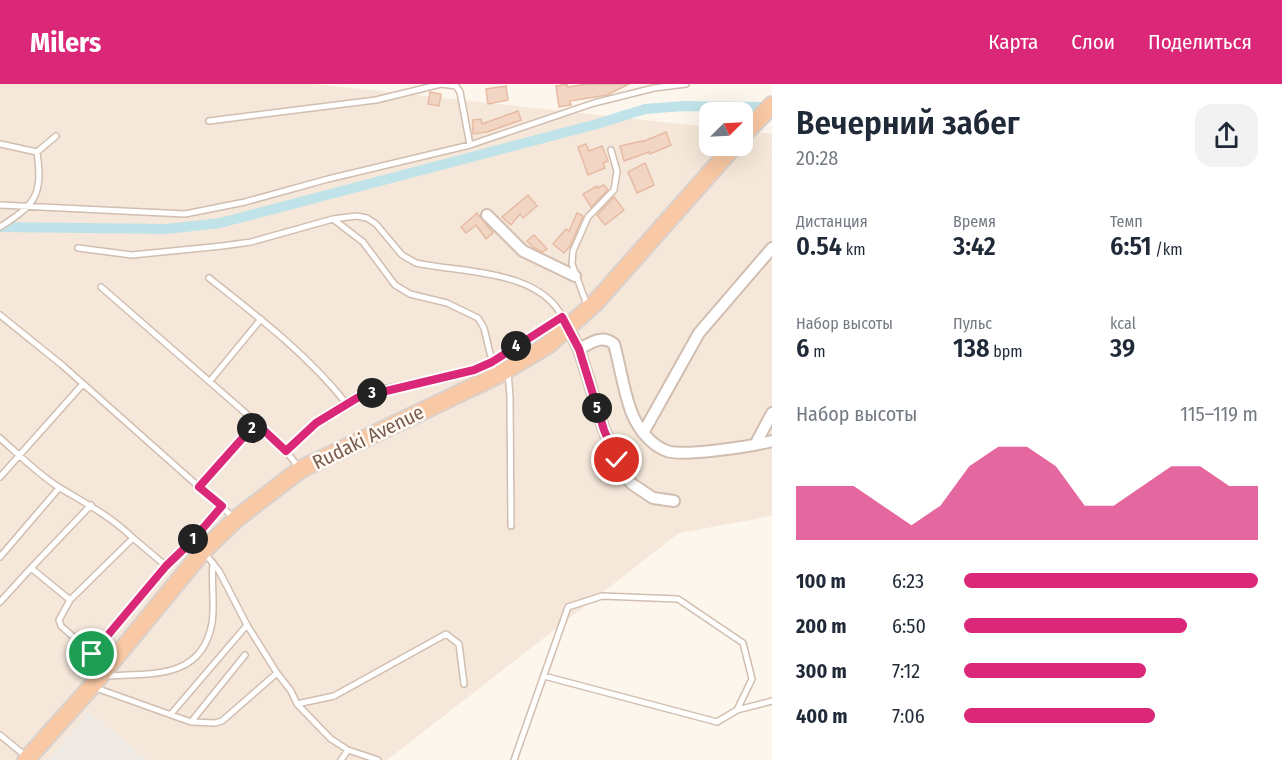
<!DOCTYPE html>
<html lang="ru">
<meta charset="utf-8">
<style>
body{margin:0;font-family:"Fira Sans Condensed",sans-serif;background:#f2f2f3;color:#1f2937;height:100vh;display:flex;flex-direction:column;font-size:22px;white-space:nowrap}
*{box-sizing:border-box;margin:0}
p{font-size:20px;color:#747a83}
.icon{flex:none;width:33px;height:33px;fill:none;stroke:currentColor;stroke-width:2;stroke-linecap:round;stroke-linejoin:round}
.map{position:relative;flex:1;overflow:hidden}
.drawer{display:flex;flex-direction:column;background:#fff;width:510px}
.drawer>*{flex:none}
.needle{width:39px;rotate:66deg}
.tools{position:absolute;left:699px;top:18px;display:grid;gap:12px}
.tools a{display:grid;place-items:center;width:54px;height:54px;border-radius:12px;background:#fff;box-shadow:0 6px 24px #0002;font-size:30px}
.pin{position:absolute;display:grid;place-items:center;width:51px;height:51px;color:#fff;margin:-26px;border:3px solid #fff;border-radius:50%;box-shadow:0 2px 6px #0007}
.km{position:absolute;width:30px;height:30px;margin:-15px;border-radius:50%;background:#222;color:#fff;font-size:16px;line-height:30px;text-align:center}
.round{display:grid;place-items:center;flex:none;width:63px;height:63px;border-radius:18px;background:#f2f2f3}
.overview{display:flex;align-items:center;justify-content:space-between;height:102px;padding:0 24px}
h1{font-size:33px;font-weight:600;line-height:45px}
.metrics{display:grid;grid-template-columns:repeat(3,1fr);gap:9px;height:102px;padding:6px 24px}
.metrics div{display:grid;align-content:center}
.metrics b{font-size:26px;font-weight:600}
.metrics small{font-size:16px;font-weight:400}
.metrics p{font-size:16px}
.chart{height:168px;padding:12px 24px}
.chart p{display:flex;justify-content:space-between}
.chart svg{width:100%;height:108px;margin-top:6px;fill:#db2777;opacity:.7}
ul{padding:0 24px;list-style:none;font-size:20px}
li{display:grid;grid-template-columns:96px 72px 1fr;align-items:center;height:45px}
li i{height:15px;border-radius:8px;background:#db2777}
header{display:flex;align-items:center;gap:36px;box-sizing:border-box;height:84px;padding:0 30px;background:#db2777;color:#fff}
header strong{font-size:28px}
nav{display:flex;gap:33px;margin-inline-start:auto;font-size:21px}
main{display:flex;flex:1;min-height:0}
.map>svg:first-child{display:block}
.residential{fill:#f5e8da}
.industrial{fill:#efe9e4}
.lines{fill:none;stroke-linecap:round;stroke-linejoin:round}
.canal{stroke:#bfe3e8;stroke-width:10}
.building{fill:#f3d5c3;stroke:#e6bba3;stroke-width:1.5}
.service-casing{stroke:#d1beb0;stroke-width:8}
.minor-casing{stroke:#d1beb0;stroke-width:14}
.trunk-casing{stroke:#dad1cd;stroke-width:20}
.service{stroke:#fff;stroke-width:5}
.minor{stroke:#fff;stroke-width:10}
.trunk{stroke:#f9c8a4;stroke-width:16}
.route-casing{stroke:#fff;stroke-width:12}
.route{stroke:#db2777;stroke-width:8}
.labels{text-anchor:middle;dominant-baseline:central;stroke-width:5;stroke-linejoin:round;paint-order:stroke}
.street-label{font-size:20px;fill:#7a5c4d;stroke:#fffaf3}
</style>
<header>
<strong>Milers</strong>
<nav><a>Карта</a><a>Слои</a><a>Поделиться</a></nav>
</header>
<main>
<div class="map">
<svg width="772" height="676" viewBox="0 0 772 676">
<rect width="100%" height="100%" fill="#fdf6ec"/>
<path class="residential" d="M0,0H314L709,43L710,62H742L743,47L772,50V432L679,449L387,676H148L88,628L49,676H0Z"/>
<path class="industrial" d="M88,627L148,676H49Z"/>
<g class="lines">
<path class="canal" d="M0,143L167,145L220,139L597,40L645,25L684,22L759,23"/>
</g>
<path class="building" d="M567,0V3L589,0H629L607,11L570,17L571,21L559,23L556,2Z
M506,2L508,16L488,20L486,5Z
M430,8L441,10L439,22L428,20Z
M518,27L521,36L487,48L473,50V36L481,35L482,40Z
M666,48L671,61L650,70L649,68L624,77L620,62L642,57V58Z
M586,60L589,67L602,62L608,77L603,79L605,84L588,91L578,63Z
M645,79L654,101L637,109L628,88Z
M604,101L608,106L591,123L583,110L597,102L598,104Z
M528,111L537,122L523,134L520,130L511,141L502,133Z
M614,113L624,126L605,141L597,131Z
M477,129L493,149L486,155L476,141L466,149L461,143Z
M577,129L583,132L570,162L564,169L553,160L566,145L569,147Z
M534,151L547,165L543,168L534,164L527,157Z"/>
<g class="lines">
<defs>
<path id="service" d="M209,37L376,16L441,0L456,2L460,8L470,61
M0,60L37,68L56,52
M0,121L185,130L245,118L328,95L470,61L594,19L654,4L686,0
M333,135L356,132L367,134L376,140L402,171L416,179C462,189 539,185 563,234
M0,143C36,120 43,111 37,68
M78,164L132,171L222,162L251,158L333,135L363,158L395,201L410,210L447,219L478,234L484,244L495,290
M209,194C257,232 307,270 346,319
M101,203L257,339L286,367L299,384
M587,221L572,180L573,167L588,133L614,106L617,87L611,66
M0,231L62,281L234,434
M508,288L510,313L511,442
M210,297L261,235
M0,354C19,371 39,391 60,404C87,420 110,432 133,454
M286,367C307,348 328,326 355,314C393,298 437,299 476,285C507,274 535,250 562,233
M0,393L82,301
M199,403L257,339
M192,457L222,422
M0,473L59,404
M31,484L91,421
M70,516L133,454L166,482L192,457L203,467L219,487L247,541L277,589L291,607L297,620L331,655L348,666L378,676
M0,518L31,484L70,516L59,536L61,542L105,581
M92,570L166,482
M104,592C149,589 202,597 212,539C215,520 211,499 213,479
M93,603L191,638L245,571
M297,620L334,612L446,550L459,560L464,600
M737,626L772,617
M171,630L247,541
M191,638L215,639L222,637L277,589
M0,651L27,673
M341,676L348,666
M514,676L568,523L602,512L678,515L743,559L752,595L737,626L717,638L544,592"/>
<path id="minor" d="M487,131L523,167L575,192
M568,244L579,265L604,346L625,392L632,400L653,414L674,417
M579,265C591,259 602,250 614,260C620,281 623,305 631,327C637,343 650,361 667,367C684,373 752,362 772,357
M643,349L699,249L772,164
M755,361L772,329"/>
<path id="trunk" d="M742,52L772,21
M26,676L92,602L203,467L236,435L301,385L496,292L548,261L595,219L734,62"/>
</defs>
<use href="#service" class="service-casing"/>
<use href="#minor" class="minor-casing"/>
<use href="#trunk" class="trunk-casing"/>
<use href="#service" class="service"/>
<use href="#minor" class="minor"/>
<use href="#trunk" class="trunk"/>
</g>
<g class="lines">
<defs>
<path id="route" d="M92,570L166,482L192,457L222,422L199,403L256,339L286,367L316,339L357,314L474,286L492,278L562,233L579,265L604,346L617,376"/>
</defs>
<use href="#route" class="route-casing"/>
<use href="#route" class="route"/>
</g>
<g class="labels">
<g class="street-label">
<text transform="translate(368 353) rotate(-26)">Rudaki Avenue</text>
</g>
</g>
</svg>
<div class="tools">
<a><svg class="needle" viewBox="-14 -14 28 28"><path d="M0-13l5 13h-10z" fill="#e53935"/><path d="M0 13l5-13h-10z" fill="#747a83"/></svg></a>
</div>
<div class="pin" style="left:92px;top:570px;background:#1e9e55"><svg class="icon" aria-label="arrive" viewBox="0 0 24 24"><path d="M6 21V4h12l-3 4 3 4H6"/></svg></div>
<div class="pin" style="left:617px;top:376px;background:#d93025"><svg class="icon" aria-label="check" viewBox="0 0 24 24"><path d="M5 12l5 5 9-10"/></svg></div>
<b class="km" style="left:193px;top:455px">1</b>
<b class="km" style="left:252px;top:344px">2</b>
<b class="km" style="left:372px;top:309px">3</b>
<b class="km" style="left:516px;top:262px">4</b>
<b class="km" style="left:597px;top:324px">5</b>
</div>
<section class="drawer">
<div class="overview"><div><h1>Вечерний забег</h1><p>20:28</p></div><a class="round"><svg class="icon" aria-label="share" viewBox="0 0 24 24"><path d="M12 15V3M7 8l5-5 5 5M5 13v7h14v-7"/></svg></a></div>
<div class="metrics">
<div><p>Дистанция</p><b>0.54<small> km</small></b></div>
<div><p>Время</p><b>3:42</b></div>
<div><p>Темп</p><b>6:51<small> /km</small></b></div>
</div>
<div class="metrics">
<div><p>Набор высоты</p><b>6<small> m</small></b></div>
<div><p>Пульс</p><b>138<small> bpm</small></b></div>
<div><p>kcal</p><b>39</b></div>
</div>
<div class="chart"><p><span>Набор высоты</span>115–119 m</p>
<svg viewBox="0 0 160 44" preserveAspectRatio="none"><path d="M0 44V22L10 22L20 22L30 30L40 38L50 30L60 14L70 6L80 6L90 14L100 30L110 30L120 22L130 14L140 14L150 22L160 22V44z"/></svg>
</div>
<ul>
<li><b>100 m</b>6:23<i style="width:100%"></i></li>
<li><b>200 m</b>6:50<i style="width:76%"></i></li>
<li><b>300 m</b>7:12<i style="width:62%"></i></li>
<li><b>400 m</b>7:06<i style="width:65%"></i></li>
</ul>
</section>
</main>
